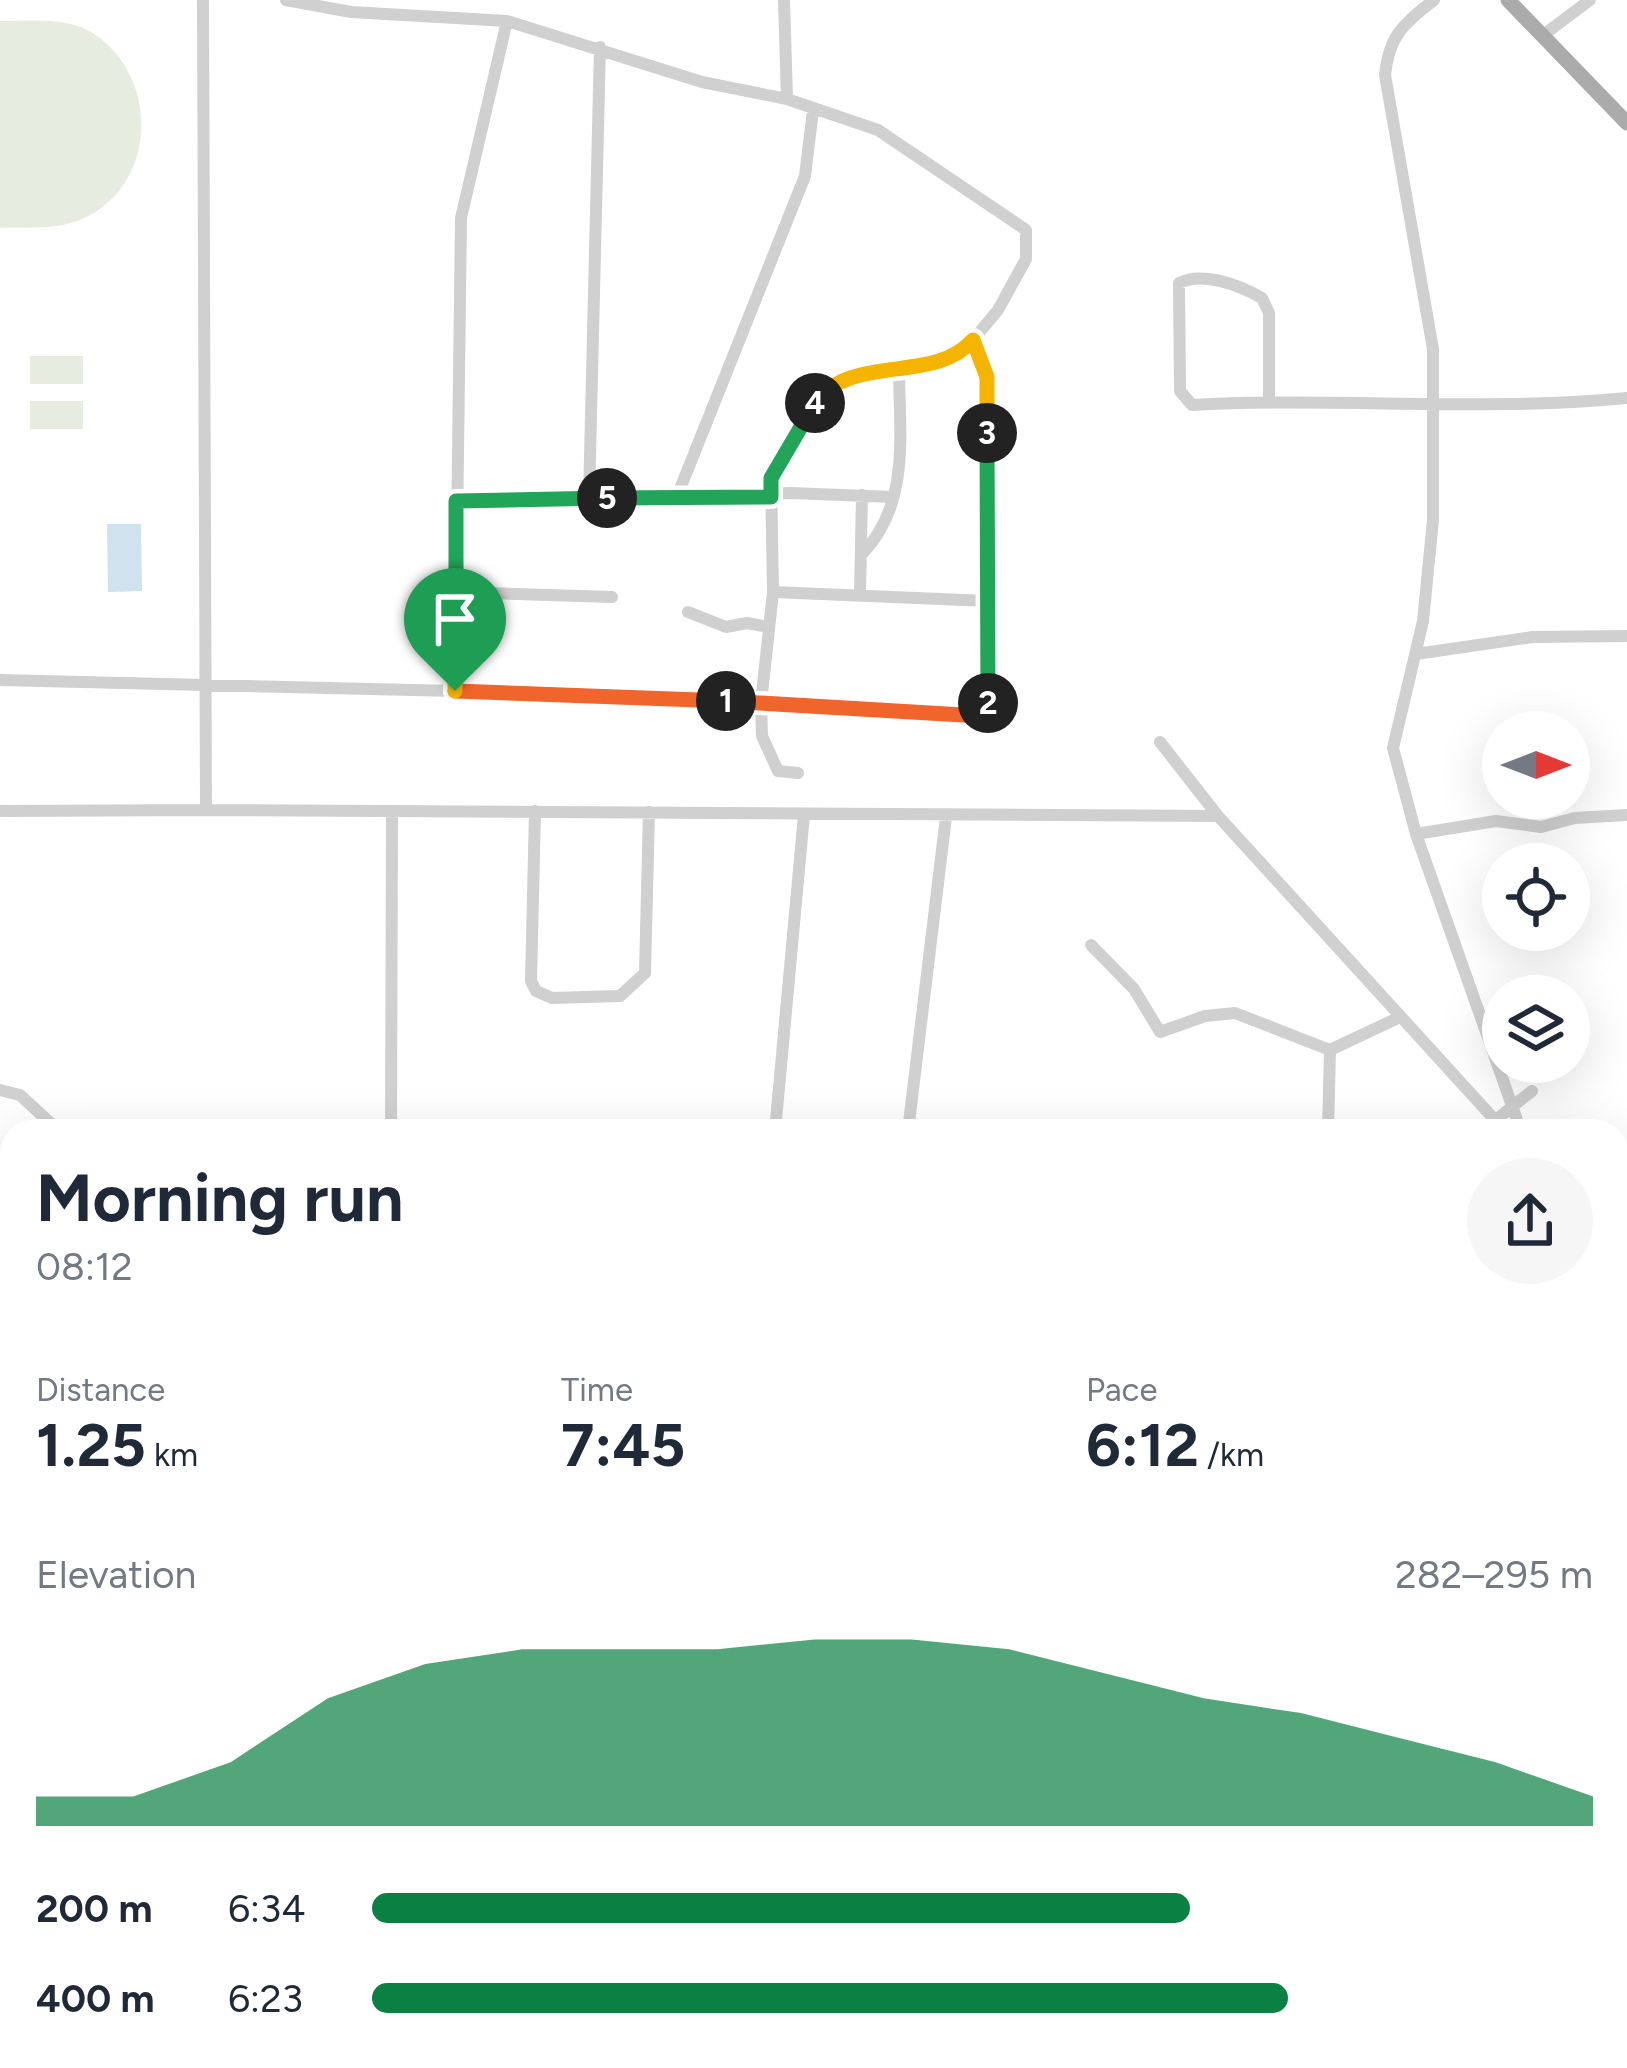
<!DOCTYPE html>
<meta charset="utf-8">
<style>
body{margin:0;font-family:Figtree,sans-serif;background:#f6f6f7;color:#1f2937;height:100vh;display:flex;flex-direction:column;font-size:45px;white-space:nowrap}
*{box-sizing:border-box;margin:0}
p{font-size:39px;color:#747a83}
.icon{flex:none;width:66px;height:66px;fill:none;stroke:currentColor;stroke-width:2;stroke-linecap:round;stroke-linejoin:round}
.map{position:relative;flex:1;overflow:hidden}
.side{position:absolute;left:0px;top:1119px;width:1629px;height:951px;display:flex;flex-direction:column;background:#fff;border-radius:36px 36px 0 0;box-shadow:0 12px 48px #0002}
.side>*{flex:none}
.needle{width:78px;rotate:90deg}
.buttons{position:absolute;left:1482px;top:711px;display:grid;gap:24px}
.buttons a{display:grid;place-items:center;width:108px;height:108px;border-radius:50%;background:#fff;box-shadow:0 12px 48px #0002;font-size:60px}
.pin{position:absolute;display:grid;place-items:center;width:102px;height:102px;color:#fff;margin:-123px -51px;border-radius:50% 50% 50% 0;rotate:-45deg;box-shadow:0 0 12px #0007}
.pin .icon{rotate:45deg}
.km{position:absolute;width:60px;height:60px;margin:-30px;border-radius:50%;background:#222;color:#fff;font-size:33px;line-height:60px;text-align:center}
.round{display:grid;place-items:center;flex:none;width:126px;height:126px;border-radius:63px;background:#f6f6f7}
.head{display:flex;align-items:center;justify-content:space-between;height:204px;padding:0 36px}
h1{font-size:66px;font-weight:700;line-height:90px}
.figures{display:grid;grid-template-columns:repeat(3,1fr);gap:18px;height:204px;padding:12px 36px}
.figures div{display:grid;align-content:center}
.figures b{font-size:60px;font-weight:700}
.figures small{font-size:33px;font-weight:400}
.figures p{font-size:33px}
.chart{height:336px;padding:24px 36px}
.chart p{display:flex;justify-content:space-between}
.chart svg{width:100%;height:216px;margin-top:12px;fill:#0b8043;opacity:.7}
ul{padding:0 36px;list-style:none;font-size:39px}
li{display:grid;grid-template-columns:192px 144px 1fr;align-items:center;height:90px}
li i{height:30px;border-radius:15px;background:#0b8043}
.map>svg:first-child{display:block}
.green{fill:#e6ecdf}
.water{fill:#cfe2ee}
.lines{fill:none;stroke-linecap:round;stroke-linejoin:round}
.minor{stroke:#d0d0d0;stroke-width:12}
.major{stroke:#ababab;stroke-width:15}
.split-1-casing{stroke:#fff;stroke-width:24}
.split-2-casing{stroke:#fff;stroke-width:24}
.split-3-casing{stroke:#fff;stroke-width:24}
.split-4-casing{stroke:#fff;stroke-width:24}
.split-5-casing{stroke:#fff;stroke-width:24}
.split-6-casing{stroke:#fff;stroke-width:24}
.split-7-casing{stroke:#fff;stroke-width:24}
.split-1{stroke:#f0652b;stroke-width:15}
.split-2{stroke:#f0652b;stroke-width:15}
.split-3{stroke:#22a559;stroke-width:15}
.split-4{stroke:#f5b400;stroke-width:15}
.split-5{stroke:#22a559;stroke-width:15}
.split-6{stroke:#22a559;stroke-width:15}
.split-7{stroke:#f5b400;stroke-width:15}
</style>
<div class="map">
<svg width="1627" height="2068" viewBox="0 0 1627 2068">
<rect width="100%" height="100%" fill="#fff"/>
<path class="green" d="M0,21C28,21 66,17 91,32C160,74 159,185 82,219C58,230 26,227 0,228Z
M30,356H83V384H30Z
M30,401H83V429H30Z"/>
<path class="water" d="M107,524H141L142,591L108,592Z"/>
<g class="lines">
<path class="minor" d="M203,0L206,810L1218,816L1505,1131
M286,0L351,12L507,21L702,82L787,99L878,130L1026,230V259L998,310L963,352L863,372L823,393L771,478L773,592L761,703L762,736L778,771L798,773
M784,0L787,99
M1434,0C1403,24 1389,36 1385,75L1433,349V520L1423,621L1393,748L1416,834L1521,1131
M1542,36L1590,0
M1269,401V313L1262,298C1239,285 1203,271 1179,283L1180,391L1192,405C1337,397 1483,412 1627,398
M589,498L600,47
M676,499L805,176L813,110
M456,501L790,493L893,497
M864,552C911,501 899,431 899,367
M456,592L612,597
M773,592L988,601
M860,594L862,495
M688,612L726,627L747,623L769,627
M1416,654L1533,637L1627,636
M0,680L455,691L980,715L988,703L987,378L973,340
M455,691L461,218L507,21
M1160,742L1218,816
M0,811L206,810
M535,811L531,981L536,991L552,998L620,996L645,973L649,812
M1416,834L1496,821L1541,827L1575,818L1627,815
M1091,945L1134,989L1160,1032L1205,1016L1235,1013L1330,1050
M0,1090L20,1095L59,1131
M1497,1119L1532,1091
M391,1131L392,811
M775,1131L804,815
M908,1131L946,817
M1328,1131L1330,1050L1400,1017
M0,1544L12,1546
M1617,1724H1627
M1617,1971L1627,1991
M213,2058L214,2068
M382,2058V2068
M891,2058V2068
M259,2068V2058
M651,2068L653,2058
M748,2068L750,2058
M808,2068L809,2058"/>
<path class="major" d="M1508,0L1627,123"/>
</g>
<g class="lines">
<defs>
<path id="split-1" d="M455,691L726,701"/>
<path id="split-2" d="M726,701L980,716L988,703"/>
<path id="split-3" d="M987,433L988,703"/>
<path id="split-4" d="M815,403C854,352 933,385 973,340L987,377V433"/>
<path id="split-5" d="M607,498L771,497V478L815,403"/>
<path id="split-6" d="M456,620V501L607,498"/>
<path id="split-7" d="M455,691L456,620"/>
</defs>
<use href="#split-1" class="split-1-casing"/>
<use href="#split-2" class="split-2-casing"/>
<use href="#split-3" class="split-3-casing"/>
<use href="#split-4" class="split-4-casing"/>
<use href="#split-5" class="split-5-casing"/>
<use href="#split-6" class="split-6-casing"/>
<use href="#split-7" class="split-7-casing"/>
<use href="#split-1" class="split-1"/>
<use href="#split-2" class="split-2"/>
<use href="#split-3" class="split-3"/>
<use href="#split-4" class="split-4"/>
<use href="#split-5" class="split-5"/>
<use href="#split-6" class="split-6"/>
<use href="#split-7" class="split-7"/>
</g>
</svg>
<div class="buttons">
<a><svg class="needle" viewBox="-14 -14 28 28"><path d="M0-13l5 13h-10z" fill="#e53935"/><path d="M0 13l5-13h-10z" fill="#747a83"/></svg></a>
<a><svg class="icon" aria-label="locate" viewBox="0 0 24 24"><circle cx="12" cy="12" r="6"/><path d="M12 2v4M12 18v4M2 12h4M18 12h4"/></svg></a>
<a><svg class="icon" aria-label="layers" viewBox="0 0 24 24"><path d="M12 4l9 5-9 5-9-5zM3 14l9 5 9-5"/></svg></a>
</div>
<div class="pin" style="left:455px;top:691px;background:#1e9e55"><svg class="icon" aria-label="arrive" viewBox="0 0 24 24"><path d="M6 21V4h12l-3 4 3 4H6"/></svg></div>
<b class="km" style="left:726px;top:701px">1</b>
<b class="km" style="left:988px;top:703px">2</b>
<b class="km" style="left:987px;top:433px">3</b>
<b class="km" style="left:815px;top:403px">4</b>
<b class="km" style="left:607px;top:498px">5</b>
<section class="side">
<div class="head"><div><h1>Morning run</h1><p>08:12</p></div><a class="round"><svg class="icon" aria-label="share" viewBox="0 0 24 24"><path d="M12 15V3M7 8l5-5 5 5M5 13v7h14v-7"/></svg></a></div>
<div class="figures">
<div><p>Distance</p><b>1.25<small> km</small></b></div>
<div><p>Time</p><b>7:45</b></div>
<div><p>Pace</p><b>6:12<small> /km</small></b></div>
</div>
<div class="chart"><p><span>Elevation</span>282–295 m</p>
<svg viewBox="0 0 160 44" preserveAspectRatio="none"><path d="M0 44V38L10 38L20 31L30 18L40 11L50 8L60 8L70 8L80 6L90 6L100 8L110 13L120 18L130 21L140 26L150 31L160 38V44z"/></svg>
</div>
<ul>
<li><b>200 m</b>6:34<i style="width:67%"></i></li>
<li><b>400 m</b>6:23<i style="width:75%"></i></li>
</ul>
</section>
</div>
